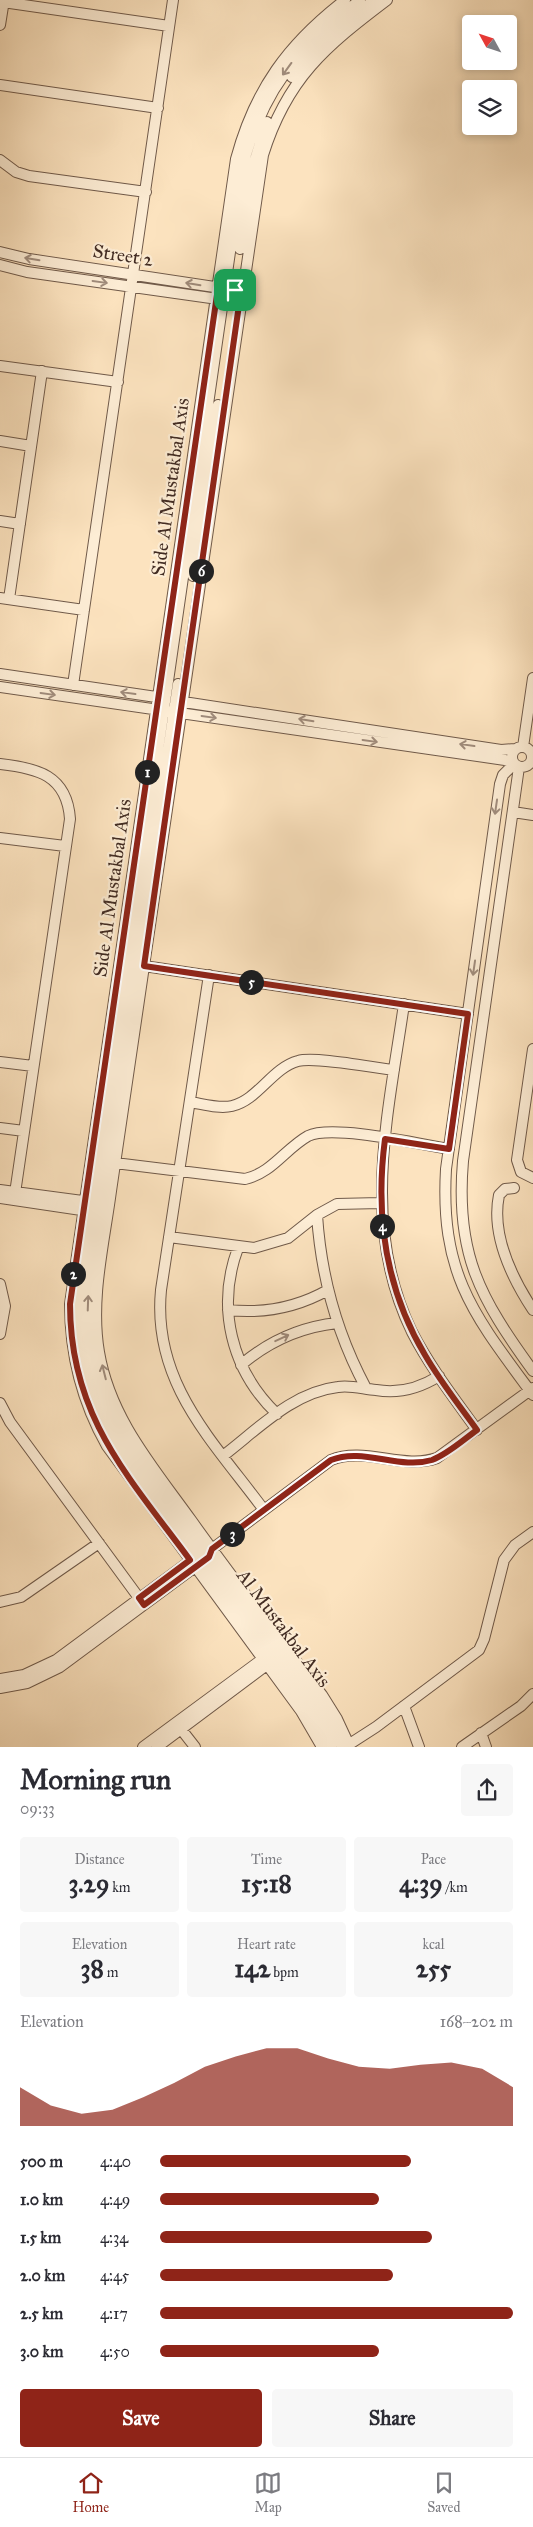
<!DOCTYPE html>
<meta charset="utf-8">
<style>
body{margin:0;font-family:"IM FELL Great Primer",serif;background:#f7f7f7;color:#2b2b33;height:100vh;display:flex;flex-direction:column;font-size:19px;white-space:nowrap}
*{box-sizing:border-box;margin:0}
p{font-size:16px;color:#7c7c81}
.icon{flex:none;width:28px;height:28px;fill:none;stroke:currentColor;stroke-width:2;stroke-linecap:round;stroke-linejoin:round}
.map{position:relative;height:1747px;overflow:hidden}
.panel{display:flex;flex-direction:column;background:#fff;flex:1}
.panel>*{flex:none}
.needle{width:32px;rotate:310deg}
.tools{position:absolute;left:462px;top:15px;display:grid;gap:10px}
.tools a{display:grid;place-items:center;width:55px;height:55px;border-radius:5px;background:#fff;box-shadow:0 2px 8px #0003;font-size:25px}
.pin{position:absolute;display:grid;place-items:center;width:42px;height:42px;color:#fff;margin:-21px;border-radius:10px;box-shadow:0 2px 8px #0006}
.km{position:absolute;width:25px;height:25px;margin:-12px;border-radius:50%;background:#222;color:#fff;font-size:14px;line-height:25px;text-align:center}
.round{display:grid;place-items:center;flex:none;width:52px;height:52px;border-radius:5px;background:#f7f7f7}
.headline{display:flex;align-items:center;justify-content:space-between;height:85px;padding:0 20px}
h1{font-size:28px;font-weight:700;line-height:38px}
.stats{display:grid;grid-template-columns:repeat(3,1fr);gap:8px;height:85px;padding:5px 20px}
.stats div{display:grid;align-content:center;border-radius:5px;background:#f7f7f7;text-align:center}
.stats b{font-size:25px;font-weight:700}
.stats small{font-size:14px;font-weight:400}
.stats p{font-size:14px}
.chart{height:140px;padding:10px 20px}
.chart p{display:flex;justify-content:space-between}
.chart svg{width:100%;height:90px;margin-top:5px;fill:#8f2418;opacity:.7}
.button{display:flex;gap:10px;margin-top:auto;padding:10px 20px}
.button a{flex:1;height:58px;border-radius:5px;background:#8f2418;color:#fff;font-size:20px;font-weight:700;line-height:58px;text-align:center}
.button a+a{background:#f7f7f7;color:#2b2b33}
ul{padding:0 20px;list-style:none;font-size:16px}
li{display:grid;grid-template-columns:80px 60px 1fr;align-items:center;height:38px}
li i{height:12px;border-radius:6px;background:#8f2418}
.tabs{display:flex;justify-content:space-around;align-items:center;height:70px;border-top:1px solid #e1e1e2;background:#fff;font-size:14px;color:#7c7c81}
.tabs a{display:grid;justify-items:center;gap:2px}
.tabs .active{color:#8f2418}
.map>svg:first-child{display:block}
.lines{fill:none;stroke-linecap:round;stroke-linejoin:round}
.minor-casing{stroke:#705a4a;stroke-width:12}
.minor{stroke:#fdedd5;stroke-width:10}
.oneway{stroke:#a08c7c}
.route-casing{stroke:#fff;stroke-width:10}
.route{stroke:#8f2418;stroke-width:6}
.labels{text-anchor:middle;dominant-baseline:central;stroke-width:4.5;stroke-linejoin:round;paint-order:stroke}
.street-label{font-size:19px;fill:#422c23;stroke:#fdedd5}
</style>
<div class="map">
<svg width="533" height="1747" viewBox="0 0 533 1747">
<rect width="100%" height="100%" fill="#fce3bf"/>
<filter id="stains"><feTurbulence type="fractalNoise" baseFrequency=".004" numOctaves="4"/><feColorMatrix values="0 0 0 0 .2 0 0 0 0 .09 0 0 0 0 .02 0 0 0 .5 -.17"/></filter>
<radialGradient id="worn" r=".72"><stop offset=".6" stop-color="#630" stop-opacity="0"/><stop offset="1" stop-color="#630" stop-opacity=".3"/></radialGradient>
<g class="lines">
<defs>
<path id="minor" d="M3,2L169,26
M0,25L4,0
M292,77L330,35L374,0
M0,85L158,108
M0,160L16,172L29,176L146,192
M240,249L251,172L267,122
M0,252L29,259L241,291
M0,265L27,272L239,302
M0,366L118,382
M0,441L31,446
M0,521L20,524
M193,576L218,405
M0,598L84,610
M9,599L42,371
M0,674L163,698
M178,684L90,1274C83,1332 93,1386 122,1438L316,1700L342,1747
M73,685L173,0
M0,687L505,760L513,763
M177,701L501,750L515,749
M512 757a10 10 0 1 1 20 0a10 10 0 1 1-20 0Z
M523,747L533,678
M0,764C37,768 67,775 70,819L14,1200
M514,764L503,775L500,784L446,1169C440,1275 474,1315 533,1395
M519,767L463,1161C455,1254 480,1298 533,1371
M513,812L533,815
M0,838L65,846
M144,966L468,1014
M209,975L161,1290C152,1383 213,1441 264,1510
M404,1004C388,1116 360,1225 412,1332C430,1367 454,1398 477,1430
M533,1049L517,1160L521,1172L533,1178
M0,1062L33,1066
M190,1102C203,1104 219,1109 232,1106C258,1100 272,1068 298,1061C315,1056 374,1068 394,1070
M0,1128L24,1131
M115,1163L245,1179C272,1173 285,1149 308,1136C332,1124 419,1144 449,1149
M514,1188L505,1189L499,1195C491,1234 512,1278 533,1310
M0,1190L90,1202
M0,1198L88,1211
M317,1215C321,1276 337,1334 366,1388
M169,1237L254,1248L288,1238L317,1215L337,1204L380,1203
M238,1248C216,1307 231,1370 277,1414
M0,1284L5,1306L0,1334
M228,1310C264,1314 296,1308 328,1290
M241,1365C269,1341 301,1327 337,1323
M0,1403L10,1422L142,1602
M224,1455C258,1429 293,1392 338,1387C351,1385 363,1389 376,1390C399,1394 420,1388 439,1376
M206,1549H212L331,1460C364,1446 403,1470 437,1458L533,1388
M0,1602L21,1597L99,1543
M0,1679L24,1675L56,1660L194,1558
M0,1688L27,1683L60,1667L199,1564
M404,1706L419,1747
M177,1724L195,1747
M481,1733L486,1747
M143,1747L268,1655
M157,1747L272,1661
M322,1747L301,1711L107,1446C82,1402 70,1355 70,1304L236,159C255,89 288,44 345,0
M331,1747L308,1705L114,1442C89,1399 78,1354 78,1304L242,169C262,90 297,49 360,0
M345,1747L376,1727L479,1650L484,1639L504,1560L515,1545L533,1532
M350,1747L337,1719L322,1695C278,1637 233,1579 191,1520C153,1467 110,1418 99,1352C90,1299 104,1244 111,1191L263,155C287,78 325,47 387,0
M462,1747L521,1706L533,1694"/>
</defs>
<use href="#minor" class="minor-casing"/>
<use href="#minor" class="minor"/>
</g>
<defs><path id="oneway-shaft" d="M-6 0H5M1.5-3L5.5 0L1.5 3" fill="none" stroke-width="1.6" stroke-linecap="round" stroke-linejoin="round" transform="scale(1.25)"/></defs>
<g class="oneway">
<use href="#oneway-shaft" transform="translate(287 69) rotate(126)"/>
<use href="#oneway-shaft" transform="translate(32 259) rotate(-171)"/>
<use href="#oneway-shaft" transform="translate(100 282) rotate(8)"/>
<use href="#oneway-shaft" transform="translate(193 284) rotate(-171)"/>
<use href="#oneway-shaft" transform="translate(128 693) rotate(-172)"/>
<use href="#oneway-shaft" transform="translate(48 694) rotate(8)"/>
<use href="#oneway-shaft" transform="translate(209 717) rotate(8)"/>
<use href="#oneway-shaft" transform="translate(306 720) rotate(-171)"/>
<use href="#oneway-shaft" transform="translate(370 741) rotate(8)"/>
<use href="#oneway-shaft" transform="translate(467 745) rotate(-172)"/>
<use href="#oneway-shaft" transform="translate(496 807) rotate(98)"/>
<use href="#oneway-shaft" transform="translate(474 968) rotate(98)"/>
<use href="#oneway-shaft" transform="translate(88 1303) rotate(-88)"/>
<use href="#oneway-shaft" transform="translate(282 1338) rotate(-25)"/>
<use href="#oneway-shaft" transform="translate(104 1372) rotate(-104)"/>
</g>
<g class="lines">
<defs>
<path id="route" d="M218,288L241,291L144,966L468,1014L449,1149L385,1139C375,1215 385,1288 425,1355C440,1381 459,1405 477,1430C463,1440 448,1454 432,1460C399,1470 363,1447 331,1460L212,1549L209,1557L144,1605L139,1598L190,1560C128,1476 70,1416 70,1304Z"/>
</defs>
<use href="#route" class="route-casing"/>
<use href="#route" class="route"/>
</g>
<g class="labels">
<g class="street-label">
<text transform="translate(123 255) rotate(9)">Street 2</text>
<text transform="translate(170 487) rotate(-82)">Side Al Mustakbal Axis</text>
<text transform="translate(112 888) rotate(-82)">Side Al Mustakbal Axis</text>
<text transform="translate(284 1628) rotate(53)">Al Mustakbal Axis</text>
</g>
</g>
<rect width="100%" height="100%" filter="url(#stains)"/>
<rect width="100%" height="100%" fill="url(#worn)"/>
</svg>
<div class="tools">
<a><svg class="needle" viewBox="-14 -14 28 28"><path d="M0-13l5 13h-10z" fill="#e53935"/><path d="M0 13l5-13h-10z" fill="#7c7c81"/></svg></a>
<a><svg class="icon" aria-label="layers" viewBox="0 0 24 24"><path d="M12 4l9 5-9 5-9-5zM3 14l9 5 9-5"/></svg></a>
</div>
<div class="pin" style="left:235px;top:290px;background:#1e9e55"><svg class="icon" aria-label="arrive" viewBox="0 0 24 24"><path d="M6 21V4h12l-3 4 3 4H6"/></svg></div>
<b class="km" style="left:147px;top:772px">1</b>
<b class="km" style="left:73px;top:1274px">2</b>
<b class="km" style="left:232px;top:1534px">3</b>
<b class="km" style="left:382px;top:1226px">4</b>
<b class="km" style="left:251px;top:982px">5</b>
<b class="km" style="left:201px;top:571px">6</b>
</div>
<section class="panel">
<div class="headline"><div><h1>Morning run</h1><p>09:33</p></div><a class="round"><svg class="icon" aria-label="share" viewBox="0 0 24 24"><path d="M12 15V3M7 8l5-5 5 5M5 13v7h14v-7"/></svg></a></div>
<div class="stats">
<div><p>Distance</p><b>3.29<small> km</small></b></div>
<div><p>Time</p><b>15:18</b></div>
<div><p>Pace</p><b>4:39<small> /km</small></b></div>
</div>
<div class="stats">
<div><p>Elevation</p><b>38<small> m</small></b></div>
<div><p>Heart rate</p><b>142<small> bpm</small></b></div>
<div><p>kcal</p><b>255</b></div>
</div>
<div class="chart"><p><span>Elevation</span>168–202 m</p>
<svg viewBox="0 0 160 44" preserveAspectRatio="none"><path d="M0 44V25L10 34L20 38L30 36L40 30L50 23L60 15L70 10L80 6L90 6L100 11L110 15L120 16L130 14L140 13L150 16L160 25V44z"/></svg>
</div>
<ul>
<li><b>500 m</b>4:40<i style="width:71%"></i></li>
<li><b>1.0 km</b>4:49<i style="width:62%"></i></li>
<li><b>1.5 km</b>4:34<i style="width:77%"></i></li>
<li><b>2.0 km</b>4:45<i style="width:66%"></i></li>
<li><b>2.5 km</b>4:17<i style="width:100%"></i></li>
<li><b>3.0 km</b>4:50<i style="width:62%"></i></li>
</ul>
<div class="button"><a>Save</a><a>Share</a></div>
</section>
<nav class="tabs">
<a class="active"><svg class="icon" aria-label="home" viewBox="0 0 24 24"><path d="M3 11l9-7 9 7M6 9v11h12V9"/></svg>Home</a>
<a><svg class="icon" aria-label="map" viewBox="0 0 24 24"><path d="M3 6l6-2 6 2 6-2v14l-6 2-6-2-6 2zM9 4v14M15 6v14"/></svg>Map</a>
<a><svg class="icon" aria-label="saved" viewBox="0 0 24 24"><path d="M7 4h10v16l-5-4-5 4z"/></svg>Saved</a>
</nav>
